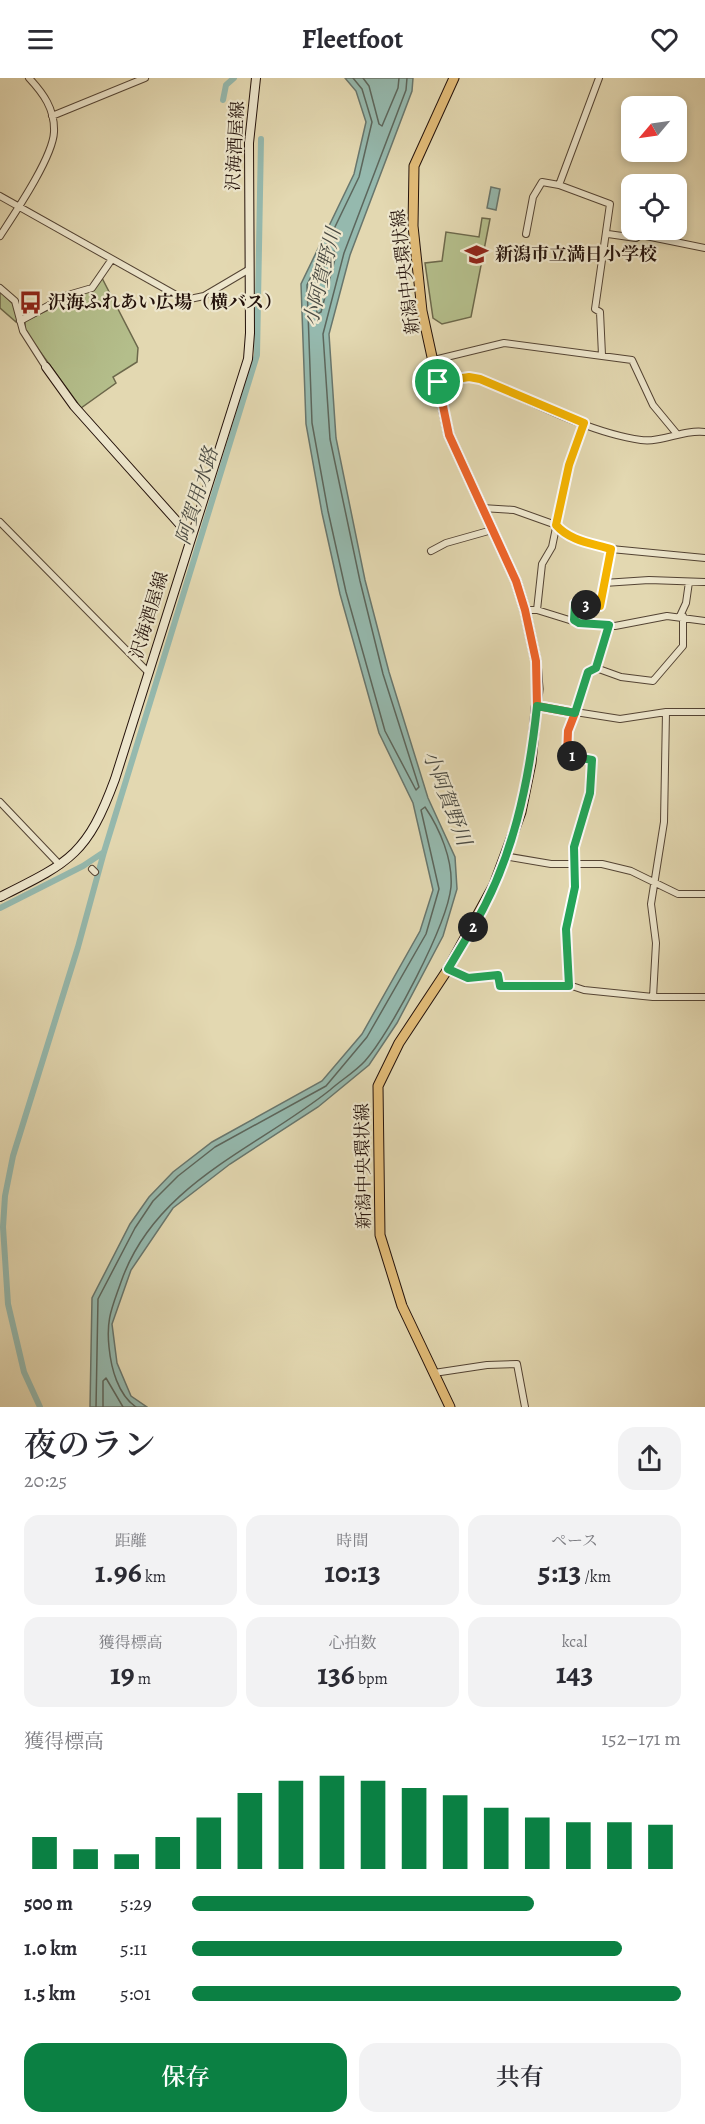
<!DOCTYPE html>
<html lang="ja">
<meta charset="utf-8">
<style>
body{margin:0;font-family:Alegreya,"Noto Serif JP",serif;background:#f2f2f3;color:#2b2b33;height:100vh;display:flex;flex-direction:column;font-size:22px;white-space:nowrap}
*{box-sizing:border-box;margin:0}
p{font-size:20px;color:#7c7c81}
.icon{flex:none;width:33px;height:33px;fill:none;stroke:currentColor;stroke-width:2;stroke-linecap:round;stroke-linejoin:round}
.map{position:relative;height:1329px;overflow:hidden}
.panel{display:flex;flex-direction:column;background:#fff;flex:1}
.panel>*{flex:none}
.needle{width:39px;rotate:241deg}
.controls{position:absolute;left:621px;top:18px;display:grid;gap:12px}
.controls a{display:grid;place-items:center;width:66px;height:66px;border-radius:12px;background:#fff;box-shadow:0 3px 9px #0003;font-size:30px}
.pin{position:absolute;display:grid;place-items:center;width:51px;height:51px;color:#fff;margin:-26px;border:3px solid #fff;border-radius:50%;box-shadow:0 2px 6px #0007}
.km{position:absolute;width:30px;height:30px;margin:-15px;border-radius:50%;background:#222;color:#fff;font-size:16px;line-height:30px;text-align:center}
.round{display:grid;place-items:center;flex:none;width:63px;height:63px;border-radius:18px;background:#f2f2f3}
.headline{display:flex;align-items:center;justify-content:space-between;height:102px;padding:0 24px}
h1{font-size:33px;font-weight:600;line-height:45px}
.metrics{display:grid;grid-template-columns:repeat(3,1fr);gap:9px;height:102px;padding:6px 24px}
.metrics div{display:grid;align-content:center;border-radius:15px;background:#f2f2f3;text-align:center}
.metrics b{font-size:30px;font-weight:600}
.metrics small{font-size:16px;font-weight:400}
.metrics p{font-size:16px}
.chart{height:168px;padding:12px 24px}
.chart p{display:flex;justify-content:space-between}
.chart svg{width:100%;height:108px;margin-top:6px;stroke:#0b8043;stroke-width:6}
.cta{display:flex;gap:12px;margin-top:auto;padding:12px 24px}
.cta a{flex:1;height:69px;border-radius:18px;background:#0b8043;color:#fff;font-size:24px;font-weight:600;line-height:69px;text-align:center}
.cta a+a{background:#f2f2f3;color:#2b2b33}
ul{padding:0 24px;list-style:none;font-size:20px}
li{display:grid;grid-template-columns:96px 72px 1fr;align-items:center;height:45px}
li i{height:15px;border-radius:8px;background:#0b8043}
header{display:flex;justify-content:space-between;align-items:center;height:78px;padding:0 24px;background:#fff;font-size:27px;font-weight:600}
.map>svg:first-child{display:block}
.green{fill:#b4be8b;stroke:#6c684b;stroke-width:1.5}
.water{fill:#95b9ae;stroke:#68766d;stroke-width:1.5}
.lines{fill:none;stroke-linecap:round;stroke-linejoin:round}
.shore{stroke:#5c665c;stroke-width:1.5}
.canal{stroke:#95b9ae;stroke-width:6}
.street-casing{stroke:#544434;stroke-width:8}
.secondary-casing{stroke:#24120b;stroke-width:10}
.primary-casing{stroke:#24120b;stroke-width:11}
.street{stroke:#ede6cc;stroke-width:6}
.secondary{stroke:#ede6cc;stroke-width:8}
.primary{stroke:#e2bc78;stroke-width:9}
.split-1-casing{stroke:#fff;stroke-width:12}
.split-2-casing{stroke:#fff;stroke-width:12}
.split-3-casing{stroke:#fff;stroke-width:12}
.split-4-casing{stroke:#fff;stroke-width:12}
.split-1{stroke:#f0652b;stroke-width:8}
.split-2{stroke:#22a559;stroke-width:8}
.split-3{stroke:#22a559;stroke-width:8}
.split-4{stroke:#f5b400;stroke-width:8}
.labels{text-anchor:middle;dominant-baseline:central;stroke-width:4.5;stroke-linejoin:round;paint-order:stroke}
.street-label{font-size:18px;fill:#24120b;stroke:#ede6cc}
.poi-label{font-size:18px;font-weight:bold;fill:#24120b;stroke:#ede6cc;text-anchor:start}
.water-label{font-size:20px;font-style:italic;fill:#4c4c44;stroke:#ede6cc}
</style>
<header><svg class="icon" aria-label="menu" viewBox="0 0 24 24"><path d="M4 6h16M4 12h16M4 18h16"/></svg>Fleetfoot<svg class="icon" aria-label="heart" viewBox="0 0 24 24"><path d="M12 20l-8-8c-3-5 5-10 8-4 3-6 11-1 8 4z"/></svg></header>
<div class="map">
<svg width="705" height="1329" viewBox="0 0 705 1329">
<rect width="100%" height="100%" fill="#e3d8b1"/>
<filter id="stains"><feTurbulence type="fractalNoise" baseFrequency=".00333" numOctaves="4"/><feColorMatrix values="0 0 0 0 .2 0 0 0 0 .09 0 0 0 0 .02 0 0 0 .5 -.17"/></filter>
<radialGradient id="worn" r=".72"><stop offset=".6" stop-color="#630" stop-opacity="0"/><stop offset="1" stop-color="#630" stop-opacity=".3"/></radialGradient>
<path class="green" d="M482,140L490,141L471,239L442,246L433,240L425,185L442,183L446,154L479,159Z
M102,200L138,270L137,284L113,299L116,305L81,330L25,253V243L92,211Z
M0,213L20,233L16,244L0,230Z"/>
<path class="water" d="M345,0H413L412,13L350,177L329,256L336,360L365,502L389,594L428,720L455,779L457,811L443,858L397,945L369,987L318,1029L230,1086L173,1130L131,1192L112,1246L117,1285L131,1318L147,1329H90L92,1220L130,1146L149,1119L173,1094L212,1064L322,1003L362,956L420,853L433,812L413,725L379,655L340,516L322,435L306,346L301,206L354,96L366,44L356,13Z
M491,109L500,111L496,132L487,130Z"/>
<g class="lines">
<path class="shore" d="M353,0L362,11L372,44L359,99L307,207L312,345L328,433L346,514L385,653L416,712L419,709L383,596L360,503L330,361L323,256L344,175L406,12L407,0
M363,0L369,8L379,46L382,48L398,10L399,0
M334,173L336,177L321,234L317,236L315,208L331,175Z
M96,1329L98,1221L135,1150L153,1123L178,1098L215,1069L326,1008L367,959L426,856L439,811L421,732L425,729C440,751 453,782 451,809C447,847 391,954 365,983C355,994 341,1002 330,1012C256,1071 155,1106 121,1204C112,1230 106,1241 109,1269C111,1290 118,1317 136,1329
M103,1329V1303L106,1300L123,1329"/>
<path class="canal" d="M223,22L226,7L234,0
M0,830L83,788L104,774
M40,1329L24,1294L8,1226L3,1149L5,1118L13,1078L78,869L104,774L257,277L261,61"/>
<defs>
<path id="street" d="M52,38L145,0
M559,107L599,0
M0,118L185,222L204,218L248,192
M526,156L533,119L542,104L559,107L610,126L595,231L600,234L602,277
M608,156L636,160L641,157L705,170
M0,158C15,135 53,79 54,54C55,31 43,15 29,0
M0,210L15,223L23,253L46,289
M20,243L68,217L92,210L112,181
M434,282L504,265L632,282L653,327L677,356
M438,304L469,299L480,301C527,322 590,355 641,362C662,365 683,351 705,354
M482,430L514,432L556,447L563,455L578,462L611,471L600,528L575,526L574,542
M0,444L149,595
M611,471L705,480
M431,473L446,465L492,452
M604,505L649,502L705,504
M525,532H537L579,545L615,548L667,538L705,543
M537,532L542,486L552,469L569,387L584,345
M680,538L686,525L689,504
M596,590L621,599L653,603L683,568V538
M596,590L609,547
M537,628L620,641L666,634H705
M0,724L60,787
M504,778L551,786H602L631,793L678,816H705
M92,791L95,794
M448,891L468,900L498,897L500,908L569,907L584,912L653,919H705
M569,907L566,851L575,809L574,769L590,715L592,682L567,678L568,653L588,593L596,590
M653,919L656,865L651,826L664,744L666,634
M434,1295L487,1287L517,1286L525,1329"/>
<path id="secondary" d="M46,289L74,328L191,459
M0,819C70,784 87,777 115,701L248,281L250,255L249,65L256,0"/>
<path id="primary" d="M450,1329L402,1228L380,1157L378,1008L399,965L448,891L494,807L521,734L531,685L538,611L536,583L525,532L516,503L449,357L422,233L413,148L414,88L454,0"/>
</defs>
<use href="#street" class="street-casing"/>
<use href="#secondary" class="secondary-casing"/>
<use href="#primary" class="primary-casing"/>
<use href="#street" class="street"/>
<use href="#secondary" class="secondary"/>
<use href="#primary" class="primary"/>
</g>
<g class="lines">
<defs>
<path id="split-1" d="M438,304L449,357L516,503L525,532L536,583L537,628L575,635L568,653L567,678H572"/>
<path id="split-2" d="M473,849L448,891L468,900L498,897L500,908H569L566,851L575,809L574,769L590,715L592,682L572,678"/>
<path id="split-3" d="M473,849C513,782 529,705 537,628L575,635L588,594L596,590L609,547L579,545L574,542L575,526L586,527"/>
<path id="split-4" d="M438,304L469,299L480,301L584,345L569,387L556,447C570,463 591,465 611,471L600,528L586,527"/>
</defs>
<use href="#split-1" class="split-1-casing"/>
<use href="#split-2" class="split-2-casing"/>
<use href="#split-3" class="split-3-casing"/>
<use href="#split-4" class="split-4-casing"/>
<use href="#split-1" class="split-1"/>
<use href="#split-2" class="split-2"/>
<use href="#split-3" class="split-3"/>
<use href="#split-4" class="split-4"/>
</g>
<defs>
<symbol id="school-bare" viewBox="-9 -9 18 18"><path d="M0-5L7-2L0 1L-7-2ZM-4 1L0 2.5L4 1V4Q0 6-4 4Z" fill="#8f2418" stroke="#ede6cc" stroke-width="2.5" paint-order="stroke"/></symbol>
<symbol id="bus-bare" viewBox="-9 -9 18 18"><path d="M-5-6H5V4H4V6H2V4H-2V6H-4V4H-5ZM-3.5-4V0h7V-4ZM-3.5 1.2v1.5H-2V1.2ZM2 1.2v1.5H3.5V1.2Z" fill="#8f2418" stroke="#ede6cc" stroke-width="2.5" paint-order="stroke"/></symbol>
</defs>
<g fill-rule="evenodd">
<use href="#school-bare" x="460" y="160" width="33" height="33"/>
<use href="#bus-bare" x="14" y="208" width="33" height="33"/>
</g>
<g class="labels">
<g class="street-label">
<text transform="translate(235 68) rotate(-87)">沢海酒屋線</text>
<text transform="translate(405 194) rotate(-97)">新潟中央環状線</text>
<text transform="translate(149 537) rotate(-73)">沢海酒屋線</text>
<text transform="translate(363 1088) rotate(-91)">新潟中央環状線</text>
</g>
<g class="poi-label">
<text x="495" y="176">新潟市立満日小学校</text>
<text x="48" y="224">沢海ふれあい広場（横バス）</text>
</g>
<g class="water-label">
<text transform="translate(322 199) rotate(-76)">小阿賀野川</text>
<text transform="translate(197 418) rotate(-73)">阿賀用水路</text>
<text transform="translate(447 720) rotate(69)">小阿賀野川</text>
</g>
</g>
<rect width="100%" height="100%" filter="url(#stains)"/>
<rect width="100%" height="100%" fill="url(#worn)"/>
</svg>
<div class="controls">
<a><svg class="needle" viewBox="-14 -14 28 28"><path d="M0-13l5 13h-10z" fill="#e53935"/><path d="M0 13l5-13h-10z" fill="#7c7c81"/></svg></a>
<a><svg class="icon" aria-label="locate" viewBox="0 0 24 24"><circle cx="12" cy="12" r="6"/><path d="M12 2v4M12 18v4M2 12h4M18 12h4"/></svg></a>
</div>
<div class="pin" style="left:438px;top:304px;background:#1e9e55"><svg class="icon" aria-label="arrive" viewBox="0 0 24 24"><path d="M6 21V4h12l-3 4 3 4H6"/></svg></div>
<b class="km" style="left:572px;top:678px">1</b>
<b class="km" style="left:473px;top:849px">2</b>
<b class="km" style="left:586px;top:527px">3</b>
</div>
<section class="panel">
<div class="headline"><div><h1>夜のラン</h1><p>20:25</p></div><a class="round"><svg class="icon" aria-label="share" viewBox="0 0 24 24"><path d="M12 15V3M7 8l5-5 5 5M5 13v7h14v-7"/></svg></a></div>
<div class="metrics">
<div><p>距離</p><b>1.96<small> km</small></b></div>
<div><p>時間</p><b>10:13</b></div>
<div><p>ペース</p><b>5:13<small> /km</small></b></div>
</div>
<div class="metrics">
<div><p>獲得標高</p><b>19<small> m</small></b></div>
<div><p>心拍数</p><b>136<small> bpm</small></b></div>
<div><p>kcal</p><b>143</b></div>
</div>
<div class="chart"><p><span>獲得標高</span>152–171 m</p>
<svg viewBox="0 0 160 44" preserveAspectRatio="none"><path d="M5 44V31M15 44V36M25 44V38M35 44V31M45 44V23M55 44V13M65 44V8M75 44V6M85 44V8M95 44V11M105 44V14M115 44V19M125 44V23M135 44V25M145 44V25M155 44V26"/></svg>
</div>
<ul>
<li><b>500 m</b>5:29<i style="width:70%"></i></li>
<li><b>1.0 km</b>5:11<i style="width:88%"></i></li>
<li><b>1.5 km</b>5:01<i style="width:100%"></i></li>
</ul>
<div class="cta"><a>保存</a><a>共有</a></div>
</section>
